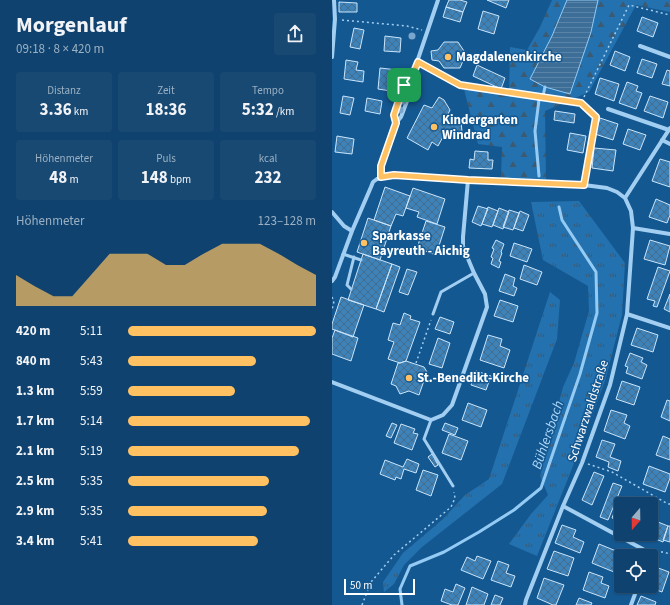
<!DOCTYPE html>
<html lang="de">
<meta charset="utf-8">
<style>
body{margin:0;font-family:"Source Sans 3",sans-serif;background:#184973;color:#f1f3f6;height:100vh;display:flex;flex-direction:column;font-size:15px;white-space:nowrap}
*{box-sizing:border-box;margin:0}
p{font-size:13px;color:#9bb0c2}
.icon{flex:none;width:22px;height:22px;fill:none;stroke:currentColor;stroke-width:2;stroke-linecap:round;stroke-linejoin:round}
.map{position:relative;flex:1;overflow:hidden}
.sheet{display:flex;flex-direction:column;background:#0f426e;width:332px}
.sheet>*{flex:none}
.needle{width:26px;rotate:200deg}
.fabs{position:absolute;left:282px;top:497px;display:grid;gap:8px}
.fabs a{display:grid;place-items:center;width:44px;height:44px;border-radius:4px;background:#0f426e;box-shadow:0 1px 3px #0004,0 0 0 1px #2f5b81;font-size:20px}
.scale{position:absolute;left:12px;bottom:10px;width:71px;box-sizing:border-box;padding-left:4px;border:2px solid #fff;border-top:0;font-size:11px;line-height:14px;white-space:nowrap;color:#fff;-webkit-text-stroke:3px #145892;paint-order:stroke}
.pin{position:absolute;display:grid;place-items:center;width:34px;height:34px;color:#fff;margin:-17px;border-radius:8px;box-shadow:0 2px 6px #0006}
.round{display:grid;place-items:center;flex:none;width:42px;height:42px;border-radius:4px;background:#184973}
.headline{display:flex;align-items:center;justify-content:space-between;height:68px;padding:0 16px}
h1{font-size:22px;font-weight:700;line-height:30px}
.figures{display:grid;grid-template-columns:repeat(3,1fr);gap:6px;height:68px;padding:4px 16px}
.figures div{display:grid;align-content:center;border-radius:4px;background:#184973;text-align:center}
.figures b{font-size:17px;font-weight:700}
.figures small{font-size:11px;font-weight:400}
.figures p{font-size:11px}
.chart{height:112px;padding:8px 16px}
.chart p{display:flex;justify-content:space-between}
.chart svg{width:100%;height:72px;margin-top:4px;fill:#ffc162;opacity:.7}
ul{padding:0 16px;list-style:none;font-size:13px}
li{display:grid;grid-template-columns:64px 48px 1fr;align-items:center;height:30px}
li i{height:10px;border-radius:5px;background:#ffc162}
main{display:flex;flex:1;min-height:0}
.map>svg:first-child{display:block}
.grass{fill:url(#grass-tufts)}
.forest{fill:url(#forest-firs)}
.water{fill:url(#water-rules);stroke:#94cbf4}
.lines{fill:none;stroke-linecap:round;stroke-linejoin:round}
.stream{stroke:#94cbf4;stroke-width:3}
.building{fill:url(#building-cross-hatch);stroke:#c9e5fc}
.path{stroke:#a2cef1;stroke-width:1.5;stroke-dasharray:2 3;stroke-linecap:butt}
.lane{stroke:#a2cef1;stroke-width:3}
.street{stroke:#a2cef1;stroke-width:4}
.tree{fill:#78a6cc}
.route-casing{stroke:#fff;stroke-width:8}
.route{stroke:#ffc162;stroke-width:5}
.poi-dot{fill:#ffc162;stroke:#145892;stroke-width:1.5}
.labels{text-anchor:middle;dominant-baseline:central;stroke-width:3;stroke-linejoin:round;paint-order:stroke}
.poi-label{font-size:13px;font-weight:bold;fill:#fff;stroke:#145892;text-anchor:start}
.street-label{font-size:13px;fill:#fff;stroke:#145892}
.water-label{font-size:14px;font-style:italic;fill:#aed8f8;stroke:#145892}
</style>
<main>
<section class="sheet">
<div class="headline"><div><h1>Morgenlauf</h1><p>09:18 · 8 × 420 m</p></div><a class="round"><svg class="icon" aria-label="share" viewBox="0 0 24 24"><path d="M12 15V3M7 8l5-5 5 5M5 13v7h14v-7"/></svg></a></div>
<div class="figures">
<div><p>Distanz</p><b>3.36<small> km</small></b></div>
<div><p>Zeit</p><b>18:36</b></div>
<div><p>Tempo</p><b>5:32<small> /km</small></b></div>
</div>
<div class="figures">
<div><p>Höhenmeter</p><b>48<small> m</small></b></div>
<div><p>Puls</p><b>148<small> bpm</small></b></div>
<div><p>kcal</p><b>232</b></div>
</div>
<div class="chart"><p><span>Höhenmeter</span>123–128 m</p>
<svg viewBox="0 0 160 44" preserveAspectRatio="none"><path d="M0 44V25L10 32L20 38L30 38L40 25L50 12L60 12L70 12L80 19L90 19L100 12L110 6L120 6L130 6L140 12L150 19L160 25V44z"/></svg>
</div>
<ul>
<li><b>420 m</b>5:11<i style="width:100%"></i></li>
<li><b>840 m</b>5:43<i style="width:68%"></i></li>
<li><b>1.3 km</b>5:59<i style="width:57%"></i></li>
<li><b>1.7 km</b>5:14<i style="width:97%"></i></li>
<li><b>2.1 km</b>5:19<i style="width:91%"></i></li>
<li><b>2.5 km</b>5:35<i style="width:75%"></i></li>
<li><b>2.9 km</b>5:35<i style="width:74%"></i></li>
<li><b>3.4 km</b>5:41<i style="width:69%"></i></li>
</ul>
</section>
<div class="map">
<svg width="338" height="605" viewBox="0 0 338 605">
<defs>
<pattern id="grass-tufts" width="24" height="20" patternUnits="userSpaceOnUse"><rect width="24" height="20" fill="#2371ae"/><path d="M3 7l-1-3M5 7V3M7 7l1-3M15 17l-1-3M17 17v-4M19 17l1-3" fill="none" stroke="#3c5b73"/></pattern>
<pattern id="forest-firs" width="22" height="20" patternUnits="userSpaceOnUse"><rect width="22" height="20" fill="#2371ae"/><path d="M5 1l3.5 6h-7zM16 11l3.5 6h-7z" fill="#3c5b73"/></pattern>
<pattern id="water-rules" width="6" height="5" patternUnits="userSpaceOnUse"><rect width="6" height="5" fill="#3d6e97"/><path d="M0 2.5h6" fill="none" stroke="#5a84a7"/></pattern>
<pattern id="building-cross-hatch" width="8" height="8" patternUnits="userSpaceOnUse"><rect width="8" height="8" fill="#3d82b9"/><path d="M0 0l8 8M0 8l8-8" fill="none" stroke="#436c8d"/></pattern>
</defs>
<rect width="100%" height="100%" fill="#145892"/>
<path class="grass" d="M247,201L293,263L290,315L273,381L243,461L205,556L177,544L199,514L216,495L208,476L219,432L231,387L242,363L257,311L256,286L211,260L199,202Z
M218,292L228,300L225,339L170,484L90,547L72,565L62,584L52,592L51,582L71,553L111,519L133,495L157,479Z"/>
<path class="forest" d="M220,0H338V12L304,5L257,92L213,111L214,179L169,178L170,147L146,144L132,89L177,96L178,47L195,50L208,27Z"/>
<path class="water" d="M235,0H266L259,32L238,94L213,87L198,79L220,36Z"/>
<g class="lines">
<path class="stream" d="M211,96L213,87
M207,100L203,131L207,176
M70,605L68,589L78,566L112,552L147,532L182,510L209,488L248,374L265,313L264,272L230,220L227,207"/>
</g>
<path class="building" d="M117,0H128L135,2L131,12L114,7Z
M155,0H177L174,8Z
M7,2L25,3V12H7Z
M114,7L131,12L128,22L111,17Z
M151,11L167,16L162,34L146,29Z
M310,17L326,23L321,37L305,31Z
M22,28L32,30L28,49L18,47Z
M53,36L69,38L68,52L52,51Z
M112,42H126L134,54L128,68H112L107,61L100,60L99,51L106,50Z
M283,51L298,57L293,71L278,65Z
M310,59L325,64L320,78L305,73Z
M14,60L26,62L24,70L32,71L31,82L12,79Z
M145,65L173,78L169,89L141,76Z
M48,68L66,70L64,83H60L59,91L46,89Z
M335,70L338,71V86L330,84Z
M268,78L287,84L282,101L263,94Z
M295,82L306,86L304,91L310,93L304,109L287,103Z
M11,96L22,98L18,115L8,113Z
M318,96L336,102L331,118L312,111Z
M107,97L112,100L118,110L116,114L129,121L130,132L120,136L113,133L106,146L100,142L96,150L75,138L92,105L100,108Z
M35,98L50,101L48,114L33,111Z
M223,111L243,114L242,123L222,120Z
M268,118L286,124L281,140L263,134Z
M296,129L314,135L308,150L291,144Z
M238,133L254,136L251,153L235,150Z
M5,136L22,139L20,154L3,152Z
M262,148L284,150L281,171L260,168Z
M143,151L156,152V160H161L160,169L137,168L138,159L142,160Z
M328,159L338,162V187L320,181Z
M53,187L78,196L71,216L64,214L59,226L42,220Z
M81,188L113,199L105,224L85,217L87,212L74,208Z
M324,199L338,205V215L335,223L317,217Z
M146,206L156,209L149,226L140,222Z
M156,207L166,211L160,227L150,224Z
M167,208L177,212L171,229L161,225Z
M177,210L187,213L181,230L171,227Z
M188,211L197,215L191,231L182,228Z
M36,218L59,226L48,260L25,252Z
M94,221L113,227L104,255L85,248Z
M164,240L172,244L169,252L170,253L167,261L169,262L167,268L159,264L161,258L159,257L162,249L160,248Z
M318,240L338,246L333,265L312,259Z
M182,243L200,249L195,262L178,256Z
M31,254L60,264L44,309L16,300Z
M60,264L68,267L52,312L44,309Z
M192,265L210,272L205,285L188,279Z
M326,267L338,271L325,307L321,306L323,301L315,299Z
M75,269L85,272L76,295L67,292Z
M173,274L183,278L181,286L185,288L182,296L167,291Z
M338,294V312L332,309Z
M9,297L32,305L21,337L0,329V324Z
M168,300L186,306L181,322L162,316Z
M72,313L79,316L78,319L88,322L74,361L68,363L56,359L62,342L56,340L61,323L68,325Z
M108,317L122,322L118,334L103,329Z
M305,328L326,335L321,352L299,345Z
M3,330L26,338L19,361L0,354V338Z
M156,335L170,339L168,346L178,350L172,368L148,360Z
M106,338L118,343L110,368L97,364Z
M298,353L311,358L309,362L315,365L310,379L294,373L296,367L293,366Z
M74,361L92,367L95,372L87,395L77,391L68,394L64,386L59,384L66,363H68Z
M144,371L159,376L154,390L139,385Z
M290,381L308,387L302,405L284,399Z
M335,400L338,401V421L329,417Z
M136,403L155,410L149,427L130,420Z
M279,410L295,415L292,423L298,426L293,439L272,431Z
M60,423L65,425L59,438L54,436Z
M113,423L126,428L123,435L110,430Z
M69,424L83,429L81,433L86,434L80,450L62,443Z
M117,434L136,441L129,460L110,453Z
M331,436L338,439V460L324,455Z
M270,440L283,444L278,457L289,461L286,471L276,467L277,462L264,457Z
M100,454L106,465L103,467L96,457Z
M75,459L87,464L84,473L72,469L69,479L64,477L63,480L48,474L53,460L71,467Z
M317,466L338,474V478L333,492L311,484Z
M91,470L106,475L99,496L84,490Z
M262,472L272,476L260,505L250,500Z
M281,483L290,486L276,520L268,517Z
M286,502L292,504H289V521L280,518Z
M319,522L326,524L320,540L309,536L310,534H319Z
M326,522L336,526L331,542L321,538Z
M230,525L244,530L241,537L252,542L248,553L223,543Z
M336,526H338V542L331,540Z
M267,544L289,553L282,572L260,563Z
M222,551L242,558L236,576L215,569Z
M145,556L159,561L151,579L129,570L135,557L143,561Z
M166,561L177,565L174,573L183,576L179,587L159,580Z
M321,566L337,572L330,592L314,586H319V572Z
M257,572L271,577L269,583L277,586L273,598L251,590Z
M212,578L232,585L224,605H221L205,598Z
M124,584L133,588L126,605H120L109,601L113,589L121,592Z
M140,587L156,594L152,605H134Z
M163,595L171,598L168,605H159Z
M309,596L324,602L323,605H305Z
M247,598L260,603L259,605H244Z"/>
<g class="lines">
<path class="path" d="M10,20L75,26L90,30
M91,65L128,85L242,102
M252,97L297,5L338,15
M0,297L2,301L0,310
M84,363L99,320
M256,464L280,472L336,504H338
M324,552H331L338,554
M30,605L39,582L62,555L119,507L123,498L122,492"/>
<path class="lane" d="M249,103L264,117L252,185
M11,254L29,260
M19,289L15,285L22,257
M101,314L109,292L142,273
M99,420L92,439L121,486"/>
<path class="street" d="M308,46L338,57
M0,57L3,19L2,0
M276,109L337,130
M64,123L62,115L72,85L79,79
M330,140L338,144
M49,177V166L64,123L69,117L80,88L79,79L85,62L106,0
M293,198L338,128
M0,212L12,226L20,231
M301,228L338,234
M0,281L3,277L20,231L39,187L41,182L45,179L62,175L136,180L252,185L275,188L285,192L293,198L299,211L301,228L295,314L278,385L250,463L231,506L194,600L193,605
M295,314L338,328
M0,382L99,420L111,415L120,405L155,307L153,294L142,273L134,254L131,246V237L136,180
M231,506L318,553L317,556
M299,605L306,586"/>
</g>
<g class="tree">
<circle cx="80" cy="36" r="3.5"/>
<circle cx="73" cy="93" r="3.5"/>
<circle cx="71" cy="101" r="3.5"/>
<circle cx="68" cy="110" r="3.5"/>
</g>
<g class="lines">
<defs>
<path id="route" d="M86,62L128,85L249,103L264,117L252,185L136,180L62,175L49,177V166L64,123L62,115L72,85L79,79Z"/>
</defs>
<use href="#route" class="route-casing"/>
<use href="#route" class="route"/>
</g>
<g class="poi-dot">
<circle cx="116" cy="57" r="4"/>
<circle cx="102" cy="127" r="4"/>
<circle cx="32" cy="243" r="4"/>
<circle cx="77" cy="378" r="4"/>
</g>
<g class="labels">
<g class="poi-label">
<text x="124" y="57">Magdalenenkirche</text>
<text x="110" y="120">Kindergarten<tspan x="110" dy="15">Windrad</tspan></text>
<text x="40" y="236">Sparkasse<tspan x="40" dy="15">Bayreuth - Aichig</tspan></text>
<text x="85" y="378">St.-Benedikt-Kirche</text>
</g>
<g class="street-label">
<text transform="translate(256 411) rotate(-72)">Schwarzwaldstraße</text>
</g>
<g class="water-label">
<text transform="translate(216 435) rotate(-71)">Bühlersbach</text>
</g>
</g>
</svg>
<div class="fabs">
<a><svg class="needle" viewBox="-14 -14 28 28"><path d="M0-13l5 13h-10z" fill="#e53935"/><path d="M0 13l5-13h-10z" fill="#9bb0c2"/></svg></a>
<a><svg class="icon" aria-label="locate" viewBox="0 0 24 24"><circle cx="12" cy="12" r="6"/><path d="M12 2v4M12 18v4M2 12h4M18 12h4"/></svg></a>
</div>
<div class="scale">50 m</div>
<div class="pin" style="left:72px;top:85px;background:#1e9e55"><svg class="icon" aria-label="arrive" viewBox="0 0 24 24"><path d="M6 21V4h12l-3 4 3 4H6"/></svg></div>
</div>
</main>
